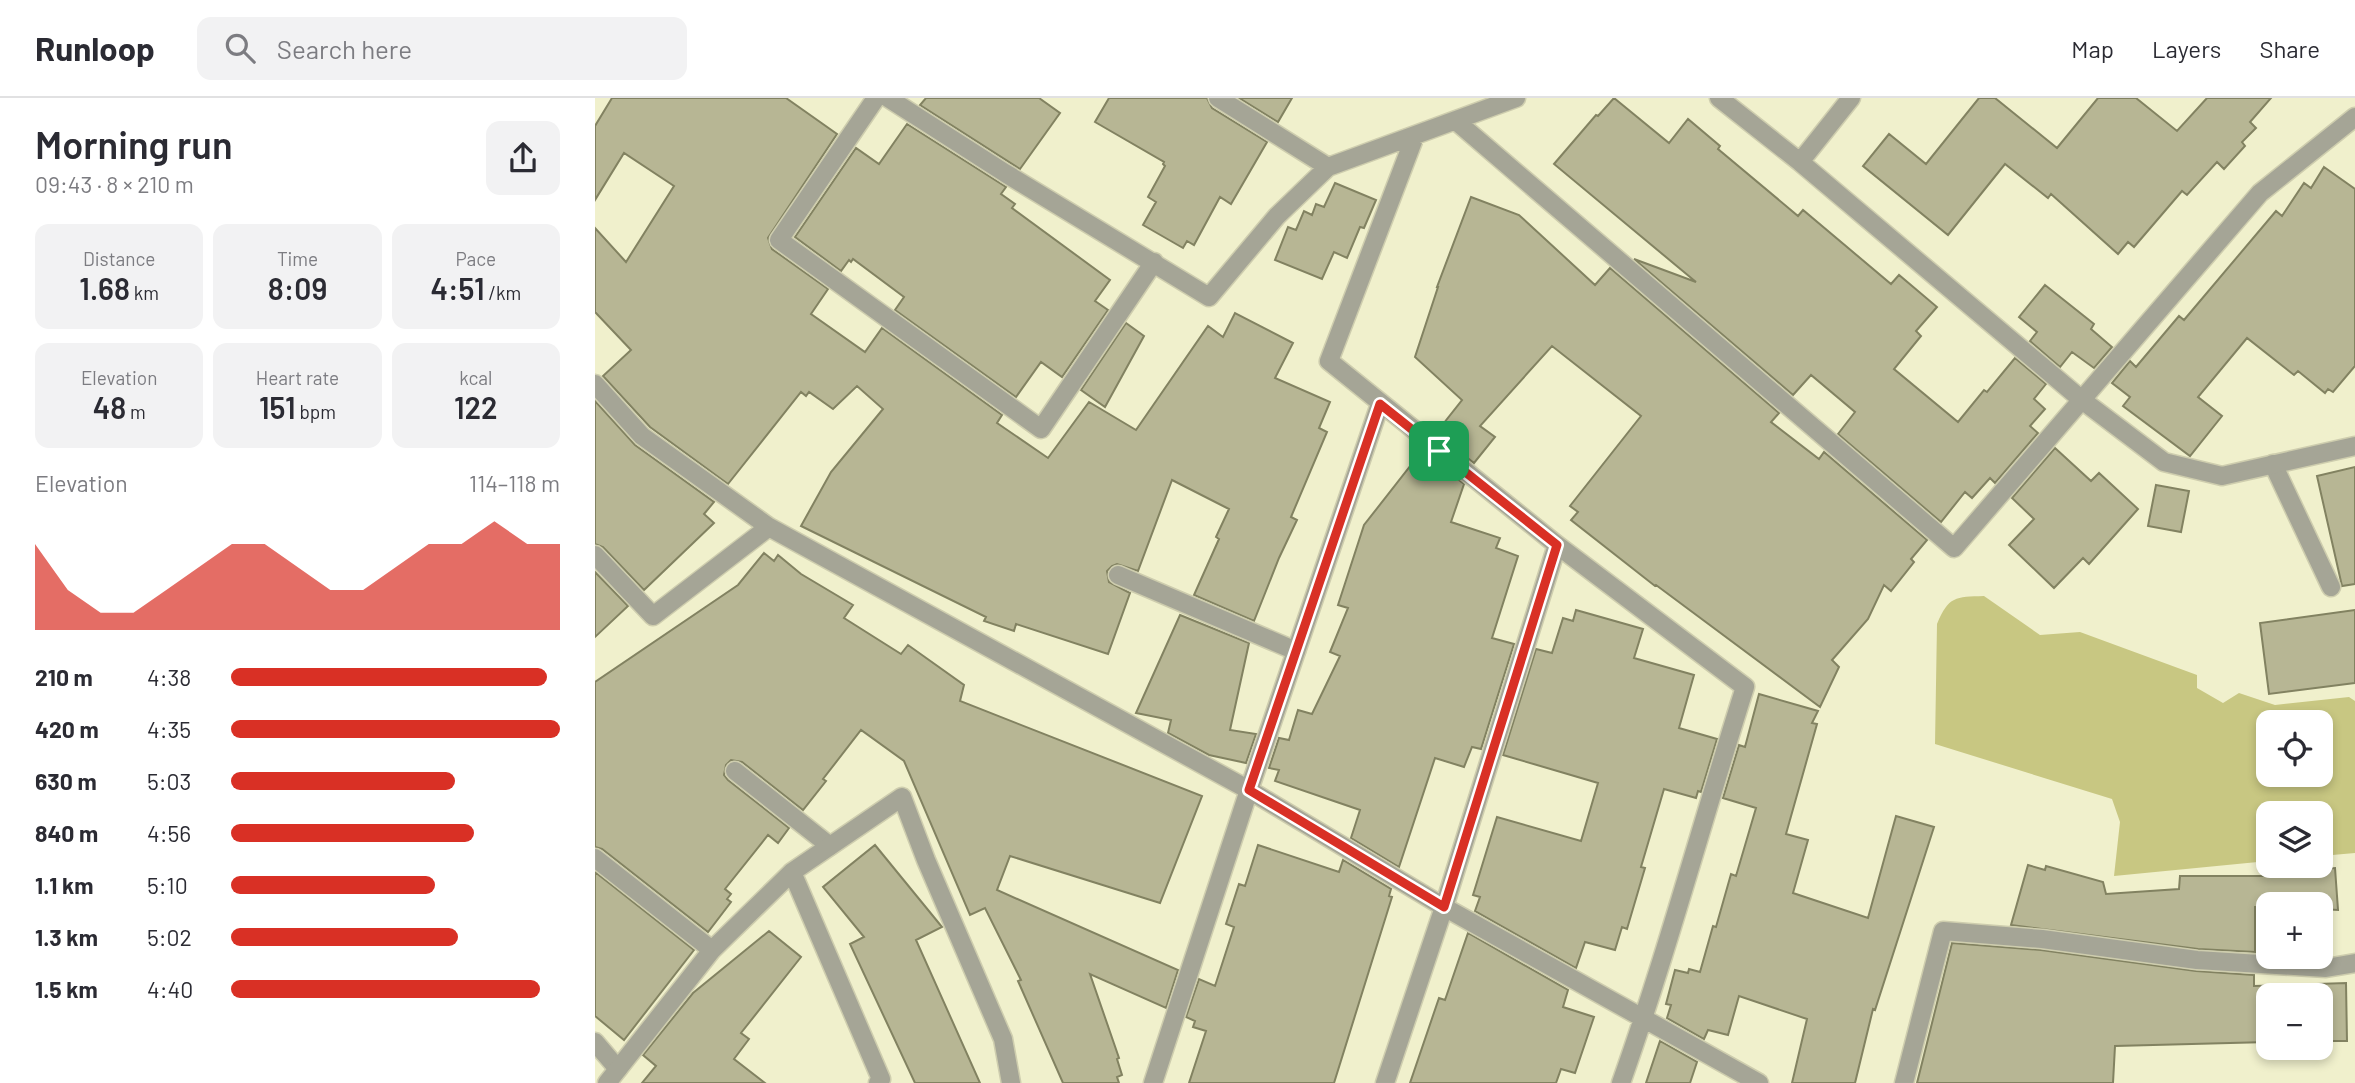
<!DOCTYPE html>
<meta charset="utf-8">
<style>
body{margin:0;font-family:Barlow,sans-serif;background:#f2f2f3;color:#2b2b33;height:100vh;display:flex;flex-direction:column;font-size:26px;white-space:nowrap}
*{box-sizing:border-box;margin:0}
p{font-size:23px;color:#7c7c81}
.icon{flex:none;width:38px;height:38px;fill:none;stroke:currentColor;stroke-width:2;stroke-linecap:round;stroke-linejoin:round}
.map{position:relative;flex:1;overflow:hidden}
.side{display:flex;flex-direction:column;background:#fff;width:595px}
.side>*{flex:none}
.tools{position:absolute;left:1661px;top:612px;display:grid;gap:14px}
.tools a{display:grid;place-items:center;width:77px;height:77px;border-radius:14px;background:#fff;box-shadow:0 4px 10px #0003;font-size:35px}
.pin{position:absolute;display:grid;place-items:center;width:60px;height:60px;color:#fff;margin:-30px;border-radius:14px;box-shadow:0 4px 10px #0006}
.round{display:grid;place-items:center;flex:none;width:74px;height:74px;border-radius:14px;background:#f2f2f3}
.headline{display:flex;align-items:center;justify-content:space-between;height:119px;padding:0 35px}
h1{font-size:38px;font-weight:600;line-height:52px}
.stats{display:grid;grid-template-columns:repeat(3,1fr);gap:10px;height:119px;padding:7px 35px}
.stats div{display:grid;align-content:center;border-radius:14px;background:#f2f2f3;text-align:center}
.stats b{font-size:30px;font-weight:600}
.stats small{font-size:19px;font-weight:400}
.stats p{font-size:19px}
.chart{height:196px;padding:14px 35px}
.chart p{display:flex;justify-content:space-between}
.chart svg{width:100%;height:126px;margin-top:7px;fill:#d93025;opacity:.7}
ul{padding:0 35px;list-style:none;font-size:23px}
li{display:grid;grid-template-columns:112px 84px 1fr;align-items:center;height:52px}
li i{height:18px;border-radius:9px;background:#d93025}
header{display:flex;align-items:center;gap:42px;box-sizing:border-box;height:98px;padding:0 35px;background:#fff;border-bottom:2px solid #e1e1e2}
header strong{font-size:33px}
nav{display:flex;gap:38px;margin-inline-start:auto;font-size:24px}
.search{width:490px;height:63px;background:#f2f2f3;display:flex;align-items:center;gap:18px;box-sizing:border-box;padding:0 24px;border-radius:14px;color:#7c7c81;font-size:26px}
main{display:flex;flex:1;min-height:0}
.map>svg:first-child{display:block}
.green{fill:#c8c782;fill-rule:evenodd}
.building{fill:#b7b694;stroke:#828261;stroke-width:2}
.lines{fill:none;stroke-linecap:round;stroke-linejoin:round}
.service-casing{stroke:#cecdae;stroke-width:21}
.minor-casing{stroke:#cecdae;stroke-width:21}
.service{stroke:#a5a596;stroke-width:18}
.minor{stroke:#a5a596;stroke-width:18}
.route-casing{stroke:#fff;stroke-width:14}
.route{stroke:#d93025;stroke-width:9}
</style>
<header>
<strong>Runloop</strong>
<div class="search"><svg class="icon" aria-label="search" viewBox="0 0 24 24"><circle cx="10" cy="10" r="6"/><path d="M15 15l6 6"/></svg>Search here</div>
<nav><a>Map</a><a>Layers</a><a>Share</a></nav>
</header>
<main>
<section class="side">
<div class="headline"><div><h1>Morning run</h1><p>09:43 · 8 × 210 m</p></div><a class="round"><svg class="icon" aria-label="share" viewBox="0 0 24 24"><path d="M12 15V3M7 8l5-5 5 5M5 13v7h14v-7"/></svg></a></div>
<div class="stats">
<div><p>Distance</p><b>1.68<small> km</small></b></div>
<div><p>Time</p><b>8:09</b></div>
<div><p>Pace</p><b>4:51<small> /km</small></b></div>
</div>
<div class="stats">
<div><p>Elevation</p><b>48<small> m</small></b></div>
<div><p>Heart rate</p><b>151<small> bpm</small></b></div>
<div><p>kcal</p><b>122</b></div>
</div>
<div class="chart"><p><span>Elevation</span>114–118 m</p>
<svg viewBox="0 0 160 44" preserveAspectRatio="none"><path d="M0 44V14L10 30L20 38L30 38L40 30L50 22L60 14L70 14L80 22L90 30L100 30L110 22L120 14L130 14L140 6L150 14L160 14V44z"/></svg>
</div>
<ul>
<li><b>210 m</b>4:38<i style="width:96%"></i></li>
<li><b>420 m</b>4:35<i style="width:100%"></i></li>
<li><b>630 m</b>5:03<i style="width:68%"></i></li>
<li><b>840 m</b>4:56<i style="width:74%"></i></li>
<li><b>1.1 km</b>5:10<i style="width:62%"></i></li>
<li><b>1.3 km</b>5:02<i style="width:69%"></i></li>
<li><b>1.5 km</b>4:40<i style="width:94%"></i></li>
</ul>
</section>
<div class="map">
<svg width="1760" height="985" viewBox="0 0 1760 985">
<rect width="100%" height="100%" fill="#f0f0cc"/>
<path class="green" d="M1389,498L1445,537L1485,534L1602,577V590L1628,605L1644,595L1680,607L1754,599L1760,603V755L1726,758V716H1673V763L1519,778L1525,724L1517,701L1340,646L1342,526C1354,498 1360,499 1389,498ZM1673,625H1726V677H1673Z"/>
<path class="building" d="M17,0H191L242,36L173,140L177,151L233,191L216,216L270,254L287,230L407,317L402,325L453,360L494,304L541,332L613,228L628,239L640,215L698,245L680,280L735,304L724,330L732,334L696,419L702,422L684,460L659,523L599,497L624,441L621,439L634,411L577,382L543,473L522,466L517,468L512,473L514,484L535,495L513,556L421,526L419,533L389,523L391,519L206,428L236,374L288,311L262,288L238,311L214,294L211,298L206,294L133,386L55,329L8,278L36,252L0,214V130L31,164L79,88L29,55L0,102V28Z
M331,0H444L465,15L425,71L325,7Z
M514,0H612L617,10L672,44L636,106L625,99L599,147L592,143L588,150L548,127L561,104L553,99L570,68L568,66L569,64L500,24Z
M644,0H697L683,24Z
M1019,0L1074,45L1093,21L1125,48L1123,51L1203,118L1208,112L1296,186L1304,177L1342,209L1321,233L1326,238L1299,271L1363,324L1389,292L1392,294L1420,260L1451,286L1439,301L1450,311L1435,328L1443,335L1400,385L1395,380L1377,400L1370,394L1346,424L1243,336L1260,314L1216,277L1198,297L1039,161L1101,184L959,66L1001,17L1003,18Z
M1384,0H1400L1462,50L1503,0H1541L1582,33L1612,0H1676L1655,24L1661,30L1647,44L1650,48L1629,71L1622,64L1592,97L1587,93L1539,149L1533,144L1523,156L1456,96L1453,100L1410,66L1353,137L1268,68L1294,36L1331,66Z
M312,26L411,89L406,96L420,106L417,110L515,182L500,203L513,212L467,279L446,264L421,299L300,212L309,199L258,161L256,164L254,162L246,173L200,139L261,50L284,66Z
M1729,69L1760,91V268L1738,294L1733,291L1730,295L1703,273L1699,277L1652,240L1603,299L1627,318L1595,358L1528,308L1535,299L1517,285L1535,263L1541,269L1584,218L1589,222L1681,113L1687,118L1709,85L1716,90Z
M740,85L781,102L769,130L765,129L752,160L739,154L727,181L680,162L693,129L701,132L709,113L717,117L721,106L729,109Z
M876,99L924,117L1000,187L1015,170L1184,315L1176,324L1224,361L1229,354L1332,442L1316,461L1319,464L1296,493L1289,487L1273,521L1237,562L1244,569L1225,609L1061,487L1060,488L976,422L983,414L975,408L1046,318L957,248L885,328L900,339L879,365L841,335L867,302L820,259L843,189H842Z
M1450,187L1499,226L1496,231L1517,249L1499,270L1477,254L1465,269L1435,243L1442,234L1424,219Z
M531,225L549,238L510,309L486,292Z
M0,303L40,347L119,404L109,416L119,425L49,492L8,449L0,446Z
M1460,350L1496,383L1504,375L1543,411L1494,466L1488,460L1459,490L1414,447L1439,421L1417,400Z
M827,353L869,386L856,424L905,440L901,450L923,458L897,540L919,546L886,651L877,649L869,669L840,660L804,769L756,740L765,712L680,683L684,672L674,670L684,640L694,642L703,612L717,616L745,558L735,554L753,510L743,507L769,427Z
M1760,369V486L1747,488L1722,378Z
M1561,387L1594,393L1586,434L1553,428Z
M169,455L179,463L183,457L206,476L258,507L249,520L306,556L313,547L369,587L365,603L607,698L565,805L415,758L402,792L583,872L571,910L495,876L524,960L522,961L527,977L522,979L524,985H468L423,883L426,882L390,810L375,817L309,663L266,632L228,681L231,683L208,712L147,664L136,662L131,667L129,677L133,682L194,730L183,745L173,737L130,791L136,796L132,801L136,804L113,834L7,751L0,749V584L143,487Z
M0,474L33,508L0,539Z
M981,512L1048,531L1039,560L1099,577L1084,630L1122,641L1106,694L1103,693L1101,700L1069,691L1046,769L1050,770L1032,831L1027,829L1020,852L990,844L981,870L880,813L885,799L878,797L902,719L986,743L1003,685L908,657L941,551L957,555L968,520L978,523Z
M1760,512V585L1674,596L1665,525Z
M585,517L654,545L635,632L661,636L651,665L614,657L573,635L576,622L541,615Z
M1164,596L1223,613L1217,625L1222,626L1191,736L1213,742L1198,795L1273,820L1301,718L1339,729L1280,912L1278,911L1260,985H1197L1212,921L1144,898L1133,937L1113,932L1109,941L1072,920L1076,907L1071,906L1080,872L1093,875L1094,871L1105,874L1118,828L1121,829L1136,776L1141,778L1161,710L1128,700L1144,647L1150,649Z
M280,747L347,829L321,842L385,985H320L255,846L269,839L228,789Z
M663,747L744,774L748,762L796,791L794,798L797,799L739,985H594L611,933L598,929L600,923L591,919L604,881L620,888L639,829L631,826L644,786L650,788Z
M1433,767L1450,772L1451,768L1508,784L1511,796L1584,791L1585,778H1692V774L1740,770L1743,812L1726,811V807L1660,809V854L1603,851L1416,827Z
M0,774L99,852L29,942L0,918Z
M174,833L206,859L146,935L154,941L139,961L170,985H47L61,968L48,957L98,895Z
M873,835L973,892L968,909L999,919L980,975L966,971L961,985H815L844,900L850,902Z
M1357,845L1446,852L1601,873L1659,877V888L1751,885L1752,943H1726V898H1673V944L1520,948L1518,985H1322Z
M1065,943L1102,964L1095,985H1051Z"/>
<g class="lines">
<defs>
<path id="service" d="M1678,366L1736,489
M523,477L701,553
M140,673L235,748
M0,944L23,971"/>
<path id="minor" d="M281,0L184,142L446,331L559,164
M293,0L410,75L614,199L682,118L733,69L921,0
M623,0L733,69
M1124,0L1205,64L1487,302L1569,364L1627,378L1760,348
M861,23L1359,450L1665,95L1760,19
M820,38L734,263L962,447L1150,589C1108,721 1072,855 1026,985
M1205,64L1256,0
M0,286L47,338L174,429L654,692L849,809L1164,985
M0,457L58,518L174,429
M0,760L117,852L197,774L307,699L331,762L408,941L416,985
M197,774L286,981L283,985
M12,985L117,852
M558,985L654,692L785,306
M790,985L849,809L962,447
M1309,985L1348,833L1447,841L1602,862L1731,870L1760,865"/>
</defs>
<use href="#service" class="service-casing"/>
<use href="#minor" class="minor-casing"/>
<use href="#service" class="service"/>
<use href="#minor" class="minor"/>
</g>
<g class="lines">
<defs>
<path id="route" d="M785,306L962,447L849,809L654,692Z"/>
</defs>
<use href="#route" class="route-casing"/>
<use href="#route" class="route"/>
</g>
</svg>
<div class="tools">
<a><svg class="icon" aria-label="locate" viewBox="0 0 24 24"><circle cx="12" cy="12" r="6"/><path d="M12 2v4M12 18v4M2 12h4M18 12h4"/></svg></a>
<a><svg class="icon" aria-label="layers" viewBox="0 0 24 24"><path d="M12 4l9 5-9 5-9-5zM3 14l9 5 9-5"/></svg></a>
<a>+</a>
<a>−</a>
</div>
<div class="pin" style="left:844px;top:353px;background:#1e9e55"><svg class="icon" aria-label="arrive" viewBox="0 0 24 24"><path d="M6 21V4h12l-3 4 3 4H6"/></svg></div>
</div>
</main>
